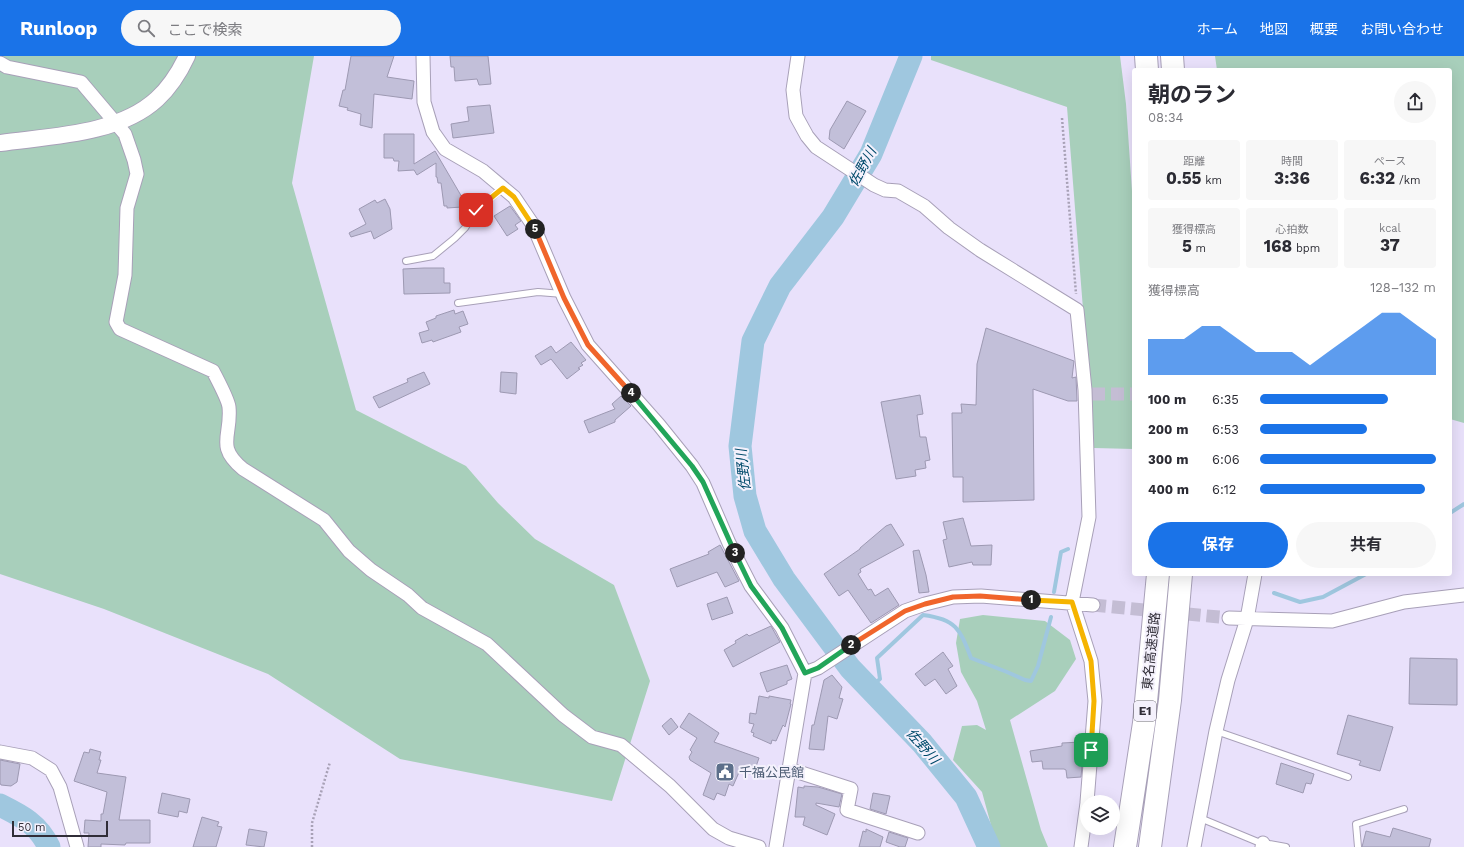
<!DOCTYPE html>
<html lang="ja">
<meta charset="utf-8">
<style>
body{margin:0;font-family:"Work Sans","Noto Sans JP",sans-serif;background:#f7f7f7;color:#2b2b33;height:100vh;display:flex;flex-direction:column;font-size:15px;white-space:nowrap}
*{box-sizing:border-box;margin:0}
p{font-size:13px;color:#7c7c81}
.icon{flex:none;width:22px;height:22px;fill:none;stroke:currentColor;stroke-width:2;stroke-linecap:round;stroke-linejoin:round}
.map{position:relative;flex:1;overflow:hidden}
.side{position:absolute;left:1132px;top:12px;width:320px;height:508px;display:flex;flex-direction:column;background:#fff;border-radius:4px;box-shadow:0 4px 16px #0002}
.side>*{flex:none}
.controls{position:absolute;left:1080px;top:739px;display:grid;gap:8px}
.controls a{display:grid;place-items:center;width:40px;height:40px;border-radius:50%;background:#fff;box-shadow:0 4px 16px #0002;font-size:20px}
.scale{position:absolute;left:12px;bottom:10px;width:96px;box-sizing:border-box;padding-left:4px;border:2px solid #302d37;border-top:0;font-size:11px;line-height:14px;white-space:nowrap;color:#302d37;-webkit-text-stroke:3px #f4f1fc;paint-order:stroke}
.pin{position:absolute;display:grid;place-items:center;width:34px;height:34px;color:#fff;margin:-17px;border-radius:8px;box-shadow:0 2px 6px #0006}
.km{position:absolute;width:20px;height:20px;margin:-10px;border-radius:50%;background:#222;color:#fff;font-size:11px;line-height:20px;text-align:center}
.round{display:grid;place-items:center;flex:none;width:42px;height:42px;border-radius:21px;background:#f7f7f7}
.head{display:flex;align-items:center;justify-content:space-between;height:68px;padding:0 16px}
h1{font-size:22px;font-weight:700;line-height:30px}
.stats{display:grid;grid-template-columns:repeat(3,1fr);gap:6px;height:68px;padding:4px 16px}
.stats div{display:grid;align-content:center;border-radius:4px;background:#f7f7f7;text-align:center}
.stats b{font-size:17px;font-weight:700}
.stats small{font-size:11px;font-weight:400}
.stats p{font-size:11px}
.chart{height:112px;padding:8px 16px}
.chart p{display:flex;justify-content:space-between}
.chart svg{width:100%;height:72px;margin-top:4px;fill:#1a73e8;opacity:.7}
.action{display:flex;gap:8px;margin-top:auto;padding:8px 16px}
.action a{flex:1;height:46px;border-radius:24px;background:#1a73e8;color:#fff;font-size:16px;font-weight:700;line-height:46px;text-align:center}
.action a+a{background:#f7f7f7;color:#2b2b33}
ul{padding:0 16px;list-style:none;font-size:13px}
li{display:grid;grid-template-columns:64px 48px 1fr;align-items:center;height:30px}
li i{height:10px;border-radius:5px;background:#1a73e8}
header{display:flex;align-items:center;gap:24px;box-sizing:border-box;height:56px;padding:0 20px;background:#1a73e8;color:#fff}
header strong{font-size:19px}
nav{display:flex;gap:22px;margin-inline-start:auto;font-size:14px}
.search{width:280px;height:36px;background:#f7f7f7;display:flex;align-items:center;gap:10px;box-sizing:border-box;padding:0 14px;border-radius:22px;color:#7c7c81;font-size:15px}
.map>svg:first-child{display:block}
.green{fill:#a8cfbb}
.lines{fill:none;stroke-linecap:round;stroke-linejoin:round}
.stream{stroke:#9fc7df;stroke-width:4}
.river{stroke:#9fc7df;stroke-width:23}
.building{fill:#c2bfd9;stroke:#9d99b2}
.minor-tunnel{stroke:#c4bdd4;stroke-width:13;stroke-dasharray:13 6;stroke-linecap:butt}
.service-casing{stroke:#a8a0b8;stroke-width:8}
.minor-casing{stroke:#a8a0b8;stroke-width:15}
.tertiary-casing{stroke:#a8a0b8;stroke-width:18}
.motorway-casing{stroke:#a8a0b8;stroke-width:24}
.path{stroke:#a8a1b6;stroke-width:2.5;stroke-dasharray:2 2;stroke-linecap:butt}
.service{stroke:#fff;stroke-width:6}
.minor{stroke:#fff;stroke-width:13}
.tertiary{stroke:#fff;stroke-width:16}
.motorway{stroke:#fff;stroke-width:22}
.split-1-casing{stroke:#fff;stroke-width:8}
.split-2-casing{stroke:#fff;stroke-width:8}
.split-3-casing{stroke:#fff;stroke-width:8}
.split-4-casing{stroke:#fff;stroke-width:8}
.split-5-casing{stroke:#fff;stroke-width:8}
.split-6-casing{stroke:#fff;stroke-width:8}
.split-1{stroke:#f5b400;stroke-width:5}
.split-2{stroke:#f0652b;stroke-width:5}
.split-3{stroke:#22a559;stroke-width:5}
.split-4{stroke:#22a559;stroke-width:5}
.split-5{stroke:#f0652b;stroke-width:5}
.split-6{stroke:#f5b400;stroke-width:5}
.labels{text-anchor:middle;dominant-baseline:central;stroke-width:4;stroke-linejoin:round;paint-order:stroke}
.shield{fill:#f4f1fc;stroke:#6b6872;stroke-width:1}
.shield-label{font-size:12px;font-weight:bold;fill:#302d37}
.street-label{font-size:13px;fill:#302d37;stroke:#f4f1fc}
.service-label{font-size:13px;fill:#4e5e75;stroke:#f4f1fc;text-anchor:start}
.water-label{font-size:14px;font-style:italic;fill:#004a6b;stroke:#f4f1fc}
</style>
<header>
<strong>Runloop</strong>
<div class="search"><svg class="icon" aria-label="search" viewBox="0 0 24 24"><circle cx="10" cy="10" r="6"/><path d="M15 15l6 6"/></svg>ここで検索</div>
<nav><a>ホーム</a><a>地図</a><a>概要</a><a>お問い合わせ</a></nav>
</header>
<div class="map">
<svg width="1464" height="791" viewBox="0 0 1464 791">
<rect width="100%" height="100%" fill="#e9e1fb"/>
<path class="green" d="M0,0H314L292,127L356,354L466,410L498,447L535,483L614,529L650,625L612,745L400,703L268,618L104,553L0,518Z
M931,0H1120L1126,48L1134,164V393L1094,392L1067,51L931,4Z
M1215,0H1464V367L1450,363V14H1217Z
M983,559L1045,565L1070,584L1076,603L1055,635L1010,664L1041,774L1048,791H997L982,736L953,704L962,670L977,669L986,674L977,645L961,616L956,587L960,563Z"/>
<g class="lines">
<path class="stream" d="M1450,457L1464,448
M1054,536L1061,496L1068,493
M1274,537L1300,546L1323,541L1366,518
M869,632L880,623L877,602L923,559C956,563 960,573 971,602L1007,616L1025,624L1031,625L1038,610L1051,561"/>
<path class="river" d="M911,0L871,98L833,161L780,230L753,285L740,390L745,440L755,475L784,523L850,612L922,687L966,741L989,791
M0,749C22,760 38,768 49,791"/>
</g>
<path class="building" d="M351,0H394L387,21L414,25L412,43L374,38L372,72L360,69L361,58L347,54L348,52L339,50L343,34H345Z
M450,0H488L491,28L479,29L477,23L455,25L454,11H451Z
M847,45L866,55L844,93L829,83L830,74Z
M490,49L494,77L453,82L451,68L469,65L467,51Z
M384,78H414V108L435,95L466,148H462V151L447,152V150H444L441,127H438L437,121H436V107L417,119L414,114L398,115L399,105H394L393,102H384Z
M385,143L390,153L392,173L374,183L371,175L351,181L349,177L366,168L359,153L375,144L377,147Z
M510,150L521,165L515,169L518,173L507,180L494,160Z
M424,212H444V227H450V237L404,238L403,213Z
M454,254L455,258L463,255L468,268L459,271L461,276L433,286L432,284L422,287L419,277L429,274L426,266L436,262V260Z
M986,272L1074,305L1072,322L1076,321L1077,345H1068L1033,333L1034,444L963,446V421H953L952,357H962L961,348L976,349L977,308Z
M571,286L586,304L581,307L583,309L578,312L580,313L567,323L551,303L541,309L535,300L551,290L556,297Z
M424,316L430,328L379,352L373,341L408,326L407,323Z
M501,316L517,317L516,338L500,336Z
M920,339L923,358L917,359L920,381H926L930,404L925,405L926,412L915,414L916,420L896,423L881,346Z
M621,340L631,350L615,364V366L589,377L584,365L615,353L612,348Z
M963,462L971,490L992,489L991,509H973L972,506L949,511L943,484L947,483L943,466Z
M891,468L904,489L860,513L861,516L858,518L868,534L871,533L875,540L888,532L899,549L871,567L848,534L839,540L824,518L860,493V492L886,470Z
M720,489L739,525L725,531L717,516L677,531L670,513L709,498L708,496Z
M919,494L926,519L929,536L919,537L913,495Z
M727,541L733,557L712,564L707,548Z
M771,570L780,586L733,611L724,594L736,587L735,585L747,578L749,580Z
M943,596L953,610L948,613L957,630L946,638L935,623L925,630L915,618Z
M1410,602L1457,603V649L1409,648Z
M787,609L792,623L787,625V628L767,636L760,617Z
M832,619L842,631L839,642L843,643L837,663L828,660L824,694L809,693L812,669H814L824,624Z
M759,640L769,642V640L791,644L790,648H791L785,671L783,669L776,685L772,684L771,688L753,680L754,677L751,676L754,668L749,667L750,657L756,658Z
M689,657L719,677L714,686L759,702L753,719L740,714L733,730L729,728L725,740L717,737L714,744L703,739L711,717L690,704L689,701L692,696L690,694L697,682L680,671Z
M1348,659L1393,671L1380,715L1359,709L1361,705L1337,698Z
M671,662L678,671L669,679L662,670Z
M1081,686V688L1084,689L1081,721L1067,722L1066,714L1064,713H1043L1042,705L1032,706L1030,695L1062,690V687Z
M90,693L101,696L99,704H101L97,717L126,721L119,764H150V787H126L125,789L101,788V791H88L89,777H84L85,764L101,765V758H103L107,736L74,725L84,696L89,697Z
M0,704L20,708L17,726L11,730L1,729L0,727Z
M1281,707L1314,718L1311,728L1306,727L1303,737L1276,728Z
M804,730L818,731L842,738L839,751L816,747V749L835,758L827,779L803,769L805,761H795L798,731L804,732Z
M162,737L190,743L187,757L179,755L178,761L158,757Z
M873,737L890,740L886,758L870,753Z
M202,761L219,766L217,770L222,771L216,791H193Z
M1393,772L1431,783L1429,791H1362L1366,775L1390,781Z
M249,773L267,776L264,791L246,789Z
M866,773L883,781L880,791H859L863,775L866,776Z
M889,776L908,782L905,791H900L886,786Z"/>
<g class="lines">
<path class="minor-tunnel" d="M1092,338H1134
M1093,549L1229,562"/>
<defs>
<path id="service" d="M406,205L433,200L455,182L465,172L476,154L503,132
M458,247L538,236L563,238
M1216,675L1348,721
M1200,762L1258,786L1286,791
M1358,791L1356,768L1404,753"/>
<path id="minor" d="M423,0L424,46L433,76L445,93L483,115L514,141L533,169L564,242L588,289L659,369L692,410L703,427L729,487L751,530L782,572L805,617L776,791
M798,0L793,34L796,60L807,80L816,91L874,129L885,134L898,135L924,150L949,172L980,194L1077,254L1085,334L1089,461L1072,546L1091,605L1095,645L1087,746
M0,7L7,11L81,26L125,78L134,104L137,118L127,152L125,219L116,266L120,273L213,315C217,323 228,343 229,351C232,380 215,390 243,413L324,464L349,495L371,514L408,539L422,552L487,588L563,659L592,681L621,689L670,730L713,773L729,782L759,791
M1229,562L1332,565L1404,546L1464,539
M805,617L818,612L905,555L925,548L953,541L981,540L1093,549
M0,696L32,702L51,714L60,731L77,791
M789,713L851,733L847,754L918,777
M1081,791L1087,747
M1194,791L1216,675L1228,624L1247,563L1255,518
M1262,791L1263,787"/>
<path id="tertiary" d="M0,87C50,80 118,79 157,43C170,31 180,15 187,0"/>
<path id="motorway" d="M1146,0L1147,14
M1172,0L1173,14
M1125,791L1144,667L1158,518
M1150,791L1170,644L1181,518"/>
</defs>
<use href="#service" class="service-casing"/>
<use href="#minor" class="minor-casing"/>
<use href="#tertiary" class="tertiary-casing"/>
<use href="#motorway" class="motorway-casing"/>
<path class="path" d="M1062,62L1076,238
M312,791V767L330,706"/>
<use href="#service" class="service"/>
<use href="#minor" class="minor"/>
<use href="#tertiary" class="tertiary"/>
<use href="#motorway" class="motorway"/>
</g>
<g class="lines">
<defs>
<path id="split-1" d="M1031,544L1072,546L1091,605L1094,645L1091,694"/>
<path id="split-2" d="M851,589L905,555L925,548L953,541L980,540L1031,544"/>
<path id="split-3" d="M735,497L751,530L782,572L805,617L818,612L851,589"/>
<path id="split-4" d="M631,337L692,410L703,426L735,497"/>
<path id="split-5" d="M535,173L564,242L588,289L631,337"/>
<path id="split-6" d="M476,154L503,132L514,141L535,173"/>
</defs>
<use href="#split-1" class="split-1-casing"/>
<use href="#split-2" class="split-2-casing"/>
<use href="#split-3" class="split-3-casing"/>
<use href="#split-4" class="split-4-casing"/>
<use href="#split-5" class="split-5-casing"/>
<use href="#split-6" class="split-6-casing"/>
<use href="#split-1" class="split-1"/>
<use href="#split-2" class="split-2"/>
<use href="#split-3" class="split-3"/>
<use href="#split-4" class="split-4"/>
<use href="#split-5" class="split-5"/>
<use href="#split-6" class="split-6"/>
</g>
<defs>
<symbol id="civic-square" viewBox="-11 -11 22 22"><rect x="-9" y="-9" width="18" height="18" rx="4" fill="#5c6f8a" stroke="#f4f1fc"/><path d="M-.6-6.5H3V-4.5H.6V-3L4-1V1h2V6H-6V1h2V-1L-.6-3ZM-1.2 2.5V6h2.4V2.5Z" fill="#fff"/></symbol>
</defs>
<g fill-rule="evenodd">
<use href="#civic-square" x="714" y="705" width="22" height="22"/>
</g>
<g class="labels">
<rect class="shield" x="1134" y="645" width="22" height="20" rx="3"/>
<g class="shield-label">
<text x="1145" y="655">E1</text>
</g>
<g class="street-label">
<text transform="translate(1151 595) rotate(-84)">東名高速道路</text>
</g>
<g class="service-label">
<text x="739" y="716">千福公民館</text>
</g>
<g class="water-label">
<text transform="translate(862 111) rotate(-61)">佐野川</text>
<text transform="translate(743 414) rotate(-96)">佐野川</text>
<text transform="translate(923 690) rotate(49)">佐野川</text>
</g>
</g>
</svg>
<div class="controls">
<a><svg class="icon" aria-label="layers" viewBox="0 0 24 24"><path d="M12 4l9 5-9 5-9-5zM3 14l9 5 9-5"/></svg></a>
</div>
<div class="scale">50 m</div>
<div class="pin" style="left:1091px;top:694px;background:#1e9e55"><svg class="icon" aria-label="arrive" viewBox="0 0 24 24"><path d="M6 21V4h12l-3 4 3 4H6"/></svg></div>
<div class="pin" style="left:476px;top:154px;background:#d93025"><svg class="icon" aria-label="check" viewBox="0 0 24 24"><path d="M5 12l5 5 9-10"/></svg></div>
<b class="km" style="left:1031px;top:544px">1</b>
<b class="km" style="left:851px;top:589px">2</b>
<b class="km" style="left:735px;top:497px">3</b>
<b class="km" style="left:631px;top:337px">4</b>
<b class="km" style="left:535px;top:173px">5</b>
<section class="side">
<div class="head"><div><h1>朝のラン</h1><p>08:34</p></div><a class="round"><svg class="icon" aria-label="share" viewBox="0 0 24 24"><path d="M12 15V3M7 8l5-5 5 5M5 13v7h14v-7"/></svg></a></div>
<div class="stats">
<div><p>距離</p><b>0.55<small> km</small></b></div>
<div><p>時間</p><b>3:36</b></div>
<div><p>ペース</p><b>6:32<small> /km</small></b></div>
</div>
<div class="stats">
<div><p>獲得標高</p><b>5<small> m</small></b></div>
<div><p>心拍数</p><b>168<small> bpm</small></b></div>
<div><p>kcal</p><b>37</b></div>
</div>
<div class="chart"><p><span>獲得標高</span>128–132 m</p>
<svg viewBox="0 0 160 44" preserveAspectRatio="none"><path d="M0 44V22L10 22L20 22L30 14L40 14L50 22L60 30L70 30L80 30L90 38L100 30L110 22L120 14L130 6L140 6L150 14L160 22V44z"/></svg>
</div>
<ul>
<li><b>100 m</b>6:35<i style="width:73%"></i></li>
<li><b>200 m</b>6:53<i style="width:61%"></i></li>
<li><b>300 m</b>6:06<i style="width:100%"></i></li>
<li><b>400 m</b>6:12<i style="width:94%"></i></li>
</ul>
<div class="action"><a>保存</a><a>共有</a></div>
</section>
</div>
